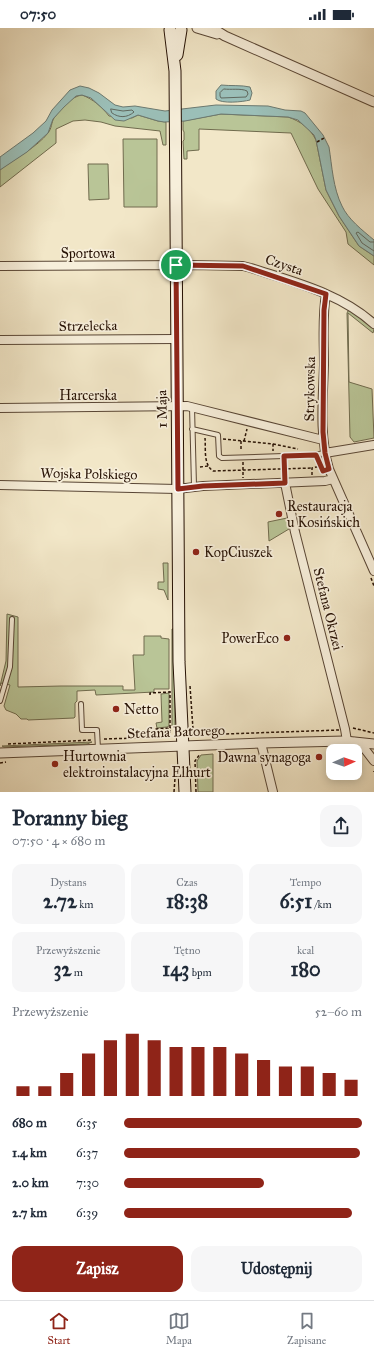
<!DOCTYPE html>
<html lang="pl">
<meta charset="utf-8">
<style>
body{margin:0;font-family:"IM FELL Great Primer",serif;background:#f6f6f7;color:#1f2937;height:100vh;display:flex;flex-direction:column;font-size:15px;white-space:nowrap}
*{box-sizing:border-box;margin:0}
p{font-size:13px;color:#747a83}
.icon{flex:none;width:22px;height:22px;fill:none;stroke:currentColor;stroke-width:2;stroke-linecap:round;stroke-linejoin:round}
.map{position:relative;height:764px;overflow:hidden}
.drawer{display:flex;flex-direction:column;background:#fff;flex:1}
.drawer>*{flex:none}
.needle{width:26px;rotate:88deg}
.fabs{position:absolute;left:326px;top:716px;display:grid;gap:8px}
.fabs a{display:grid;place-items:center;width:36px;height:36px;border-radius:8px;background:#fff;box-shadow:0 2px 10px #0003;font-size:20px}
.pin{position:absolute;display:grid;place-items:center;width:34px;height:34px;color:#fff;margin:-17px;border:2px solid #fff;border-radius:50%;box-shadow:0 1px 4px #0007}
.round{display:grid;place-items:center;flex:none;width:42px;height:42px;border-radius:12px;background:#f6f6f7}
.head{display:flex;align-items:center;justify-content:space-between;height:68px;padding:0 12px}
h1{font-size:22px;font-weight:700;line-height:30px}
.stats{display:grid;grid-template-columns:repeat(3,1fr);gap:6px;height:68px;padding:4px 12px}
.stats div{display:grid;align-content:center;border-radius:10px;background:#f6f6f7;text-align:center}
.stats b{font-size:20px;font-weight:700}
.stats small{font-size:11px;font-weight:400}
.stats p{font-size:11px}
.chart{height:112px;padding:8px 12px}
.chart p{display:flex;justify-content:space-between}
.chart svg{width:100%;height:72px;margin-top:4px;stroke:#8f2418;stroke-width:6}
.cta{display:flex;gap:8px;margin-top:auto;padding:8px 12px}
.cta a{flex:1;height:46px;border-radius:12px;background:#8f2418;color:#fff;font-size:16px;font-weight:700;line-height:46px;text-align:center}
.cta a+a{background:#f6f6f7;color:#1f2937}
ul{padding:0 12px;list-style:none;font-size:13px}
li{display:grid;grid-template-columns:64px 48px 1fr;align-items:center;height:30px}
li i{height:10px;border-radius:5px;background:#8f2418}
.status{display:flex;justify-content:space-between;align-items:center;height:28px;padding:0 20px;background:#fff;direction:ltr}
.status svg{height:11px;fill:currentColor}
.menu{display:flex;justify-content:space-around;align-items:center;height:56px;border-top:1px solid #e0e1e3;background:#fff;font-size:11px;color:#747a83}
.menu a{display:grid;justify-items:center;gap:2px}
.menu .current{color:#8f2418}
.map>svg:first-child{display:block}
.green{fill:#b9c597;stroke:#706b4e}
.water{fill:#9bbfb8;stroke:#6c7970}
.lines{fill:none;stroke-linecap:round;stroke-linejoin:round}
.shore{stroke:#60685e;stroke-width:1}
.service-casing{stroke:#594635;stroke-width:6}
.minor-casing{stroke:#594635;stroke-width:10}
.tertiary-casing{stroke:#594635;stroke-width:11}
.secondary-casing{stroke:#261104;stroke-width:13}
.path{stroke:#261104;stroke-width:1.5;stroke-dasharray:3 2;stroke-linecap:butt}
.service{stroke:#f7efdb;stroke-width:4}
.minor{stroke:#f7efdb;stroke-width:8}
.tertiary{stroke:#f7efdb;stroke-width:9}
.secondary{stroke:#f7efdb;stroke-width:11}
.route-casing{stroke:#fff;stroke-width:8}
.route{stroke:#8f2418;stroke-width:5}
.poi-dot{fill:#8f2418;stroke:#f7efdb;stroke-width:1.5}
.labels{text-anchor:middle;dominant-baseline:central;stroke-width:3.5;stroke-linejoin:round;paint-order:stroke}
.street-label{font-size:14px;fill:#261104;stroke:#f7efdb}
.poi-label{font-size:14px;fill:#261104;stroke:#f7efdb;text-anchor:start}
</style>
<div class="status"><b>07:50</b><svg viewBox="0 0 49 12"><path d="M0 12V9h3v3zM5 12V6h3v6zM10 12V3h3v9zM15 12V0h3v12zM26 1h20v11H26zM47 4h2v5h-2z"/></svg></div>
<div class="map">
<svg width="374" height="764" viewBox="0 0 374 764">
<rect width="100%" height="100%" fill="#f2e7c8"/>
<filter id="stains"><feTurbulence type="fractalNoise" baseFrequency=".005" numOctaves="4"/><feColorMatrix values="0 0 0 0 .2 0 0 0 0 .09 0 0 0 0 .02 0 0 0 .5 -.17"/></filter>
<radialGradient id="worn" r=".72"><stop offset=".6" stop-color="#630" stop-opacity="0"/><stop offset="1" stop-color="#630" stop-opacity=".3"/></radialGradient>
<path class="green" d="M82,67C93,71 102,79 109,88L132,90L138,87L158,93L166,94V117H163L160,103L115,98L101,94L85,92L73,93L56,101V115L0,159V142L1,141C16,130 37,119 48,105C52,100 51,95 54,90C60,81 72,68 82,67Z
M221,86L288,89C300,93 310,100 316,112L326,162L339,188L359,218L374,228V237L348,216L346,204L318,161L291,105L199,101V122L187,123V131H184L183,113L184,112V104L183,102V93Z
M123,111H157V179H124Z
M88,136H108L109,171L89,172Z
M350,282L374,301L373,305L348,285L349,354L372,361L374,410L354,414L350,409L347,285L348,283Z
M287,490L289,501L269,513L268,494Z
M163,535H168V572L164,562L158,561V554H164Z
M7,586L18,589V659L61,658H123V662H135L133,627H144V608H161V610L169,611V661H154V664L96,667L95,662L77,663V673L75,675V689L74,690L28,692L27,691H21L16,686L6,682L4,678L10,657L1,655L0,658L6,633Z
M172,601H174L175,700L172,698Z
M169,665V698L167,699L157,700L156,695L162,694L161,666Z
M92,714L87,716L4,719L2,718Z
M213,726V764H198L197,733L201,727Z"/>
<path class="water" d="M221,57C230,58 242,57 250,59L252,65L250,72C242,74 222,76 216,71V63Z
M80,58L89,60L99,65L115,77L123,79L135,78L165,83L216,77L268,78L285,82L301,83L305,85L323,107L329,119C332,138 333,160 342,178C348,191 362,202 374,212V228L359,218L339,188L326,162L316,112L314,107L298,92L288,89L221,86L185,93L164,94L158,93L138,87L124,93L115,92L91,70L82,67L76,68L64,79L53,91L48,105L27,124L0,142V129L33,105L46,93L52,82L70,62Z"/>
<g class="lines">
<path class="shore" d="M224,61C231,62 241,60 247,63L248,66L246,69L221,70L220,68V65Z
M111,81L123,83L132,82L134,84C127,90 119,90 112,85Z
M374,214H370L358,204L356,205L362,215L374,223"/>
<defs>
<path id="service" d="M192,379L194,458
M192,401L218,407L219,428L222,430L313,427L325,425
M0,673L10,639L12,591
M81,676L82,702H97L98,721"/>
<path id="minor" d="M0,238L191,237L243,238L251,240C294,254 340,265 374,296
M326,266C322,289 324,313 324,337C323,371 319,407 329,441L374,543
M0,312L176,311
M0,380L187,378L323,412
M325,425L374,417
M285,455L295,504L345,701L347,713
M0,457L177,461L203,458L325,453L333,451
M355,714L364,720L374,733
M261,715L273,764"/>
<path id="tertiary" d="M197,0L217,6
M212,0L225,8L374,74
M0,725L261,715L345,713L374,716"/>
<path id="secondary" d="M170,2L175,43L179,634L185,764
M177,27L181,2"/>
</defs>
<use href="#service" class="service-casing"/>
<use href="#minor" class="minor-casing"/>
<use href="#tertiary" class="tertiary-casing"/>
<use href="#secondary" class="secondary-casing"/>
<path class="path" d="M317,114L324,110
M205,410C206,421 203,436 213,443L312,440
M223,411L273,416V423
M241,413V423
M244,413L247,401
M273,416L298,421
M243,434V450
M284,434L285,448
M200,439L208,438
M312,447V440L321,438
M371,550L374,558
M190,658L193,701L196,707L339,702
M150,667V665L170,664
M151,699L155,701L171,700
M353,700L374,705
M157,701L164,708
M104,711L170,709V663
M8,716L92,712
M0,735L6,734
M374,743V744
M174,764L175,750
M196,764L195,733L200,726"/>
<use href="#service" class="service"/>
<use href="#minor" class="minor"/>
<use href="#tertiary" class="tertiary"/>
<use href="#secondary" class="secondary"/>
</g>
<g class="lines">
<defs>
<path id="route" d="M176,237L243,238L326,266L324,282L323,404L325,425L329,441L323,443L316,427L284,428L285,455L203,458L178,461Z"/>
</defs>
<use href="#route" class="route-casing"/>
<use href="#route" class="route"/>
</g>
<g class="poi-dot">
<circle cx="279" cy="486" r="4"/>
<circle cx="196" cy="524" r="4"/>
<circle cx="287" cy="610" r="4"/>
<circle cx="116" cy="681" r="4"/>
<circle cx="319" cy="729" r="4"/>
<circle cx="55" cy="736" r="4"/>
</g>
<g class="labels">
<g class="street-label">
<text x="88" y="225">Sportowa</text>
<text transform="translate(284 237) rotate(19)">Czysta</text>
<text transform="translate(88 298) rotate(-1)">Strzelecka</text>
<text transform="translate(310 361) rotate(-89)">Strykowska</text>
<text x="88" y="367">Harcerska</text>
<text transform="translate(162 381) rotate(-91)">1 Maja</text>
<text transform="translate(89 446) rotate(1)">Wojska Polskiego</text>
<text transform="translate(328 581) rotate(76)">Stefana Okrzei</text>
<text transform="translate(176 704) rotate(-2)">Stefana Batorego</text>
</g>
<g class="poi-label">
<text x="287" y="478">Restauracja<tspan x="287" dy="16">u Kosińskich</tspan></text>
<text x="204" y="524">KopCiuszek</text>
<text x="279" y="610" text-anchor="end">PowerEco</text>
<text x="124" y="681">Netto</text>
<text x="63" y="728">Hurtownia<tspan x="63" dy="16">elektroinstalacyjna Elhurt</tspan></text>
<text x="311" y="729" text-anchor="end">Dawna synagoga</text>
</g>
</g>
<rect width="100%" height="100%" filter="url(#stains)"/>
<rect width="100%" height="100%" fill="url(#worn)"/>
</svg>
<div class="fabs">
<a><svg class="needle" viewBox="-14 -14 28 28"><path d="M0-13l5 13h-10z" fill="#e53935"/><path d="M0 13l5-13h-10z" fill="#747a83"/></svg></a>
</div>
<div class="pin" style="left:176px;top:237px;background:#1e9e55"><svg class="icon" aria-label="arrive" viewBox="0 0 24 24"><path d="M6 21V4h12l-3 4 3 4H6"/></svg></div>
</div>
<section class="drawer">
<div class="head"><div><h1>Poranny bieg</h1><p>07:50 · 4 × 680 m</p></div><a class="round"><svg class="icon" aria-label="share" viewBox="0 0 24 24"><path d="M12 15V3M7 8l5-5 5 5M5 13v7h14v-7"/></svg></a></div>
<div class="stats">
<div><p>Dystans</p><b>2.72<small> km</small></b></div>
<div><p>Czas</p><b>18:38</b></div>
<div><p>Tempo</p><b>6:51<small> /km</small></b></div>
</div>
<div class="stats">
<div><p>Przewyższenie</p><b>32<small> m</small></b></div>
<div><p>Tętno</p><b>143<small> bpm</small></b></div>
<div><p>kcal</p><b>180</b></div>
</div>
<div class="chart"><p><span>Przewyższenie</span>52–60 m</p>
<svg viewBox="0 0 160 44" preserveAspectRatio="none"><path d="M5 44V38M15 44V38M25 44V30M35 44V18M45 44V10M55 44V6M65 44V10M75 44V14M85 44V14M95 44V14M105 44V18M115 44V22M125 44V26M135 44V26M145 44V30M155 44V34"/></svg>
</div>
<ul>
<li><b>680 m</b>6:35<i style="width:100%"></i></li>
<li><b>1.4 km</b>6:37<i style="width:99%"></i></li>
<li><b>2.0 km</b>7:30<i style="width:59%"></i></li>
<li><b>2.7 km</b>6:39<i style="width:96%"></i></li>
</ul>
<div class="cta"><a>Zapisz</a><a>Udostępnij</a></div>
</section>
<nav class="menu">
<a class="current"><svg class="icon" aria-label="home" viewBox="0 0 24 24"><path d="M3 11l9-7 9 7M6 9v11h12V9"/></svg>Start</a>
<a><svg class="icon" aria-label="map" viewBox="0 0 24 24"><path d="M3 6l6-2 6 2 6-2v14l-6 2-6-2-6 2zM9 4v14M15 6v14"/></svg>Mapa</a>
<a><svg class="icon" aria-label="saved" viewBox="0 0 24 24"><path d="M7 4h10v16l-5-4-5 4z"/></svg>Zapisane</a>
</nav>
